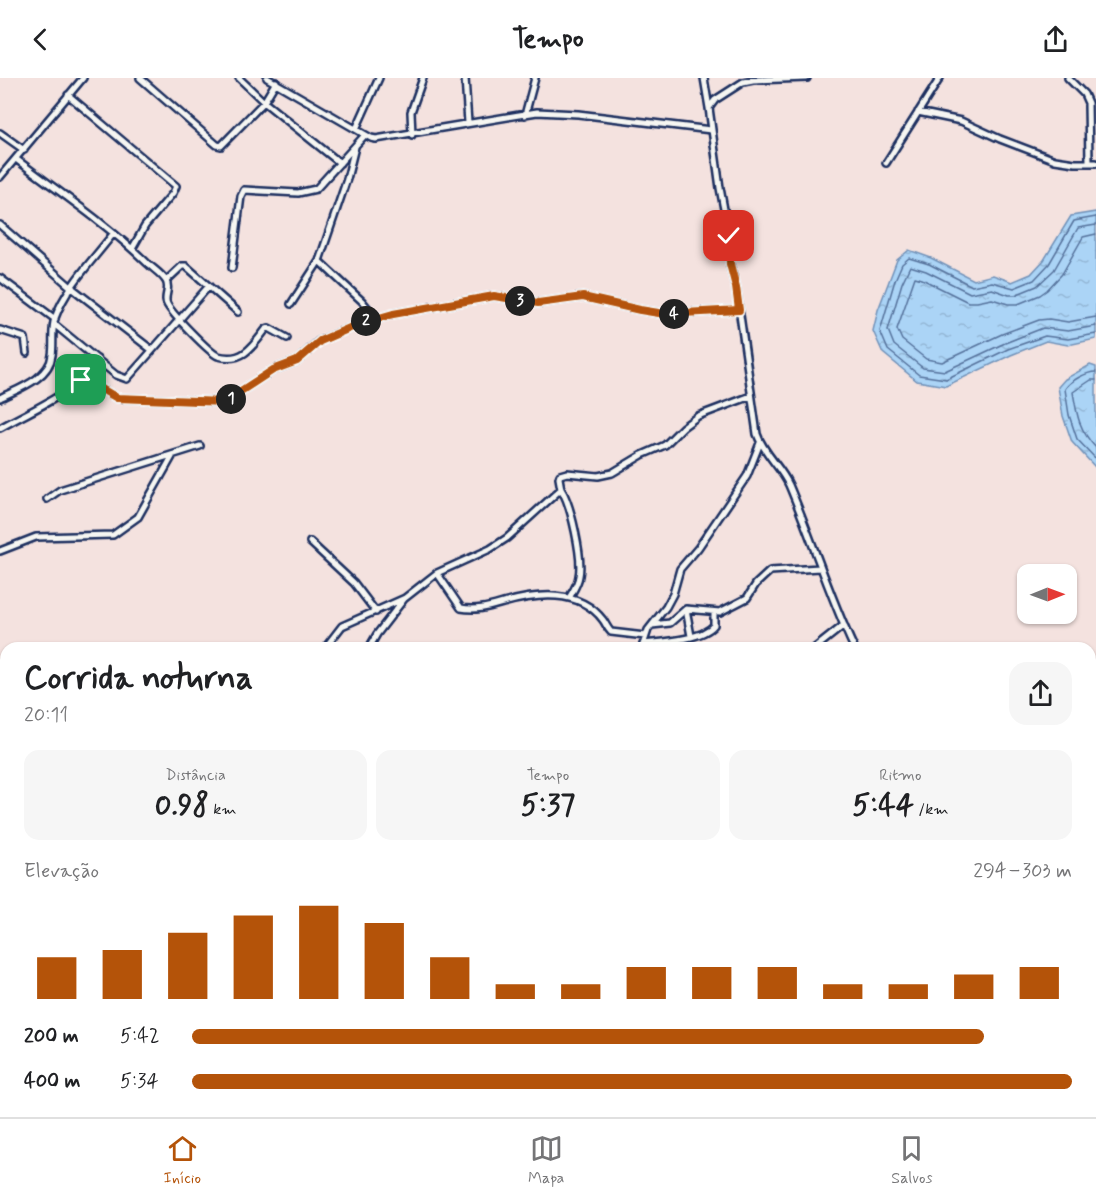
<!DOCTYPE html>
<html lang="pt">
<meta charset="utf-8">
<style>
body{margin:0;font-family:Mynerve,sans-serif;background:#f6f6f6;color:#202124;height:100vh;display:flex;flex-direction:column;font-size:22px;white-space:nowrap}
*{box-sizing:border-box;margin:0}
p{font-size:20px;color:#757577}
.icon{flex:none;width:33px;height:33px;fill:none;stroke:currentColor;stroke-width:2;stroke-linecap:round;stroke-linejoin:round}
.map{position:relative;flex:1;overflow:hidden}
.side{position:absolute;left:0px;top:564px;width:1096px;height:476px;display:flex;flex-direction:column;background:#fff;border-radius:18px 18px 0 0;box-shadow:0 2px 4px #0004}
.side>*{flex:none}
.needle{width:39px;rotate:89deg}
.controls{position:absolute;left:1017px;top:486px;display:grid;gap:12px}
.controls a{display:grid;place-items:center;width:60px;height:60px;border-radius:12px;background:#fff;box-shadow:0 2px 4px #0004;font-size:30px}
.pin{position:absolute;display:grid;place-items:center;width:51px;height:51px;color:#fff;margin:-26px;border-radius:12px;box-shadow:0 3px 9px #0006}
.km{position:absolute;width:30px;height:30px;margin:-15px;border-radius:50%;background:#222;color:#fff;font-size:16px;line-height:30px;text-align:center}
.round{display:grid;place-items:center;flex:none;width:63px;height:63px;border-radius:18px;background:#f6f6f6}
.summary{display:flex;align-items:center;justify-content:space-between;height:102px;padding:0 24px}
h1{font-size:33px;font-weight:700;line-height:45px}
.figures{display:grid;grid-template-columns:repeat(3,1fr);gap:9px;height:102px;padding:6px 24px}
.figures div{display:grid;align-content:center;border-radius:15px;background:#f6f6f6;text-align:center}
.figures b{font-size:30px;font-weight:700}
.figures small{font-size:16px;font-weight:400}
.figures p{font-size:16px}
.chart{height:168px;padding:12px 24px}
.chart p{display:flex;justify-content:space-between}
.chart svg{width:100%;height:108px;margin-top:6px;stroke:#b45309;stroke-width:6}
ul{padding:0 24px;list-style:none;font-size:20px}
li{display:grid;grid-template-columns:96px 72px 1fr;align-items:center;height:45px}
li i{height:15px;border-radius:8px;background:#b45309}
header{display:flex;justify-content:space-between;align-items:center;height:78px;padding:0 24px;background:#fff;font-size:27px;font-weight:700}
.dock{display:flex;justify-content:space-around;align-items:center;height:84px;border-top:2px solid #e0e0e0;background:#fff;font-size:16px;color:#757577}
.dock a{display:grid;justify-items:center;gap:3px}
.dock .on{color:#b45309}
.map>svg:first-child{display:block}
.water{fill:url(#water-ripples);stroke:#7192b9;stroke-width:1.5}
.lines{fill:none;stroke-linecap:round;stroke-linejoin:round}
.shore{stroke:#55719b;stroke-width:1.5}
.minor-casing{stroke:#1b2f5e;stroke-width:10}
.minor{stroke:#f6f6f2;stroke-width:5}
.route-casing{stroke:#fff;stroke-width:12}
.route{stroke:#b45309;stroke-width:8}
</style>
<header><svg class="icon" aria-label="back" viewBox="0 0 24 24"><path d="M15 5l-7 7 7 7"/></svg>Tempo<svg class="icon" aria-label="share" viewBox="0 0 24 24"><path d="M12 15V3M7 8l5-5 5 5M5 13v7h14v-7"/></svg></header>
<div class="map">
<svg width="1096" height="1039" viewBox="0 0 1096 1039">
<defs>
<pattern id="water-ripples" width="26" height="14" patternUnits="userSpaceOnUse" patternTransform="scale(1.5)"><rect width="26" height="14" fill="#abd4f6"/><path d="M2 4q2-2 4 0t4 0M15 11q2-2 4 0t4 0" fill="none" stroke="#93b6d5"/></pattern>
</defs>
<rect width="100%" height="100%" fill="#f4e2df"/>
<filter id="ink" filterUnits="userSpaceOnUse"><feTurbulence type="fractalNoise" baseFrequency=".0167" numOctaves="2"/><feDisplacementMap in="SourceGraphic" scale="12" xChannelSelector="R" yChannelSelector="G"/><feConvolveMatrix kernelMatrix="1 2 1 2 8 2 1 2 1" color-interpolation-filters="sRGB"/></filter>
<g filter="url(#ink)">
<path class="water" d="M1096,134V261L1068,267L1046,263L1011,277L946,308L917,303L883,275L873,253L878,232L897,182L909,172L931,180L974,202L993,197L1012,204L1031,196L1044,182L1071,138Z
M1090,287L1096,289V390L1072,364L1063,338L1058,309L1065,301Z"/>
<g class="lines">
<path class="shore" d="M1096,139L1074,143L1049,186L1034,202L1014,210L992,204L972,208L929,186L909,180L902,186L895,202L880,253L888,272L919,297L946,301L1008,271L1045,258L1068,261L1096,256
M1096,147L1078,150L1054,192L1037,208L1015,217H1009L992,211L970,215L926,193L910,188L902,205L888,252L894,267L923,290L945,293L1005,265L1043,250L1068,253L1096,248
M1096,156L1083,159L1062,196L1047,212L1040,217L1018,226H1008L992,221L977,224H968L922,201L915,199L897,251L902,262L926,281L942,284L1002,256L1039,242L1049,241L1068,244L1096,239
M1096,294C1086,294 1070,303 1065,311L1069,337L1077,361L1096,381
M1096,302H1091L1073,314C1077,338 1079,352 1096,370"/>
<defs>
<path id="minor" d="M140,0L217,67L221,68L264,24L276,4
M239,0L264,24L340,85
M267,0L371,60L376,61L537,34L578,36L711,52
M465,0L468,45
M704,0L709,30
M807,0L753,2L743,4L715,22L709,30L720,110L729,158L730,187L736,209L757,356C764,376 781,389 789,407C812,461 829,517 854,570
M1068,0L1084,16L1088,25L1089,84
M68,17L176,108L173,115L145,148L132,171
M918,34L961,43L1000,61L1055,82L1075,85H1096
M525,37L535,0
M356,51L379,0
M0,55L24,72
M412,57L411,34L423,0
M16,81C60,115 107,146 146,184C152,190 162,196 166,203C171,211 163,219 167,226C171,235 210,275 218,278C243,285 253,268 266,251L269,250L287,260
M886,85L940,0
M0,99L83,0
M0,147L72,210L152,272
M319,183L362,223L375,239
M232,190L241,118L244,112L298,115L316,111L365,57
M0,200L55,241
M166,203L182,188H186L238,234
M291,226L319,183L347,101L355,69
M54,246L116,297L127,301L209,208
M0,252L25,260L27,275
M83,300L117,320L224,324L273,292L297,283L319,263L375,239L379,240L393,236L494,218L538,225L583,219L640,232L665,236L739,232
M0,320C18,311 50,300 52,277C54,266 51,251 55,240C66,209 93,182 113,156
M0,350C40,327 68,320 97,281
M561,411C571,426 583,481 579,498C578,506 573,513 569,520
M47,421L60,412L200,368
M310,464L354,505L376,534
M0,473L36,459L113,457L138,439L173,377
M437,495L461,530C476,533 489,529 503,525C536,516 579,510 603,542C606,546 607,550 611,554L645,558
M686,531L691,558
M652,547L670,545L686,531L720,534L747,520L756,506L770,493L820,490
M643,566C661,564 702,562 714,547V534
M325,570L342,548L405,520L437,495L490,471L507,460L561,411L559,400L560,397L567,395L598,398L612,395L642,377L665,367L683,349L698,338L751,318
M369,570L377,556L404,521
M642,570L648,552L666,529L673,516L680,491L698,470L747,398L760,365
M815,570L844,547
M0,791L6,787
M0,895L6,891
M1090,900L1096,903
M670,1034V1039
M165,1039L174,1034
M411,1039L415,1034
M875,1039L879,1034"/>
</defs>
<use href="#minor" class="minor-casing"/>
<use href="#minor" class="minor"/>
</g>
</g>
<g class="lines" filter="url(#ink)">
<defs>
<path id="route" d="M81,302L83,300L117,320L224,324L273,292L297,283L320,263L375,239L379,240L393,236L494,218L538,225L583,219L640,232L665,236L739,232L736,209L730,186L729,158"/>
</defs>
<use href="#route" class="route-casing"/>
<use href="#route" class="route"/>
</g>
</svg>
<div class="controls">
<a><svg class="needle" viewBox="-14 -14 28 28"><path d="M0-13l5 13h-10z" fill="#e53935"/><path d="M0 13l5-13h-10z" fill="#757577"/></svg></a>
</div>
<div class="pin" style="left:81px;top:302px;background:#1e9e55"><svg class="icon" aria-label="arrive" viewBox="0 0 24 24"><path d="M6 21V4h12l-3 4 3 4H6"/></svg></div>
<div class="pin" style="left:729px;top:158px;background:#d93025"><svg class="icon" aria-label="check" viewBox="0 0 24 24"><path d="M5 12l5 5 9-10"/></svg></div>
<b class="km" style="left:231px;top:321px">1</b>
<b class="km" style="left:366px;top:243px">2</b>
<b class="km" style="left:520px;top:223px">3</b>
<b class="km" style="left:674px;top:236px">4</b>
<section class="side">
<div class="summary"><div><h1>Corrida noturna</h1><p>20:11</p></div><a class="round"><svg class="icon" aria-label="share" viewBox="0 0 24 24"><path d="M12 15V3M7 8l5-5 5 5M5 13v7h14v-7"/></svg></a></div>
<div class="figures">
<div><p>Distância</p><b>0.98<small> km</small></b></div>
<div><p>Tempo</p><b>5:37</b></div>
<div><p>Ritmo</p><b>5:44<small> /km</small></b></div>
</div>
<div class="chart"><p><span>Elevação</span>294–303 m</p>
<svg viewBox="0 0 160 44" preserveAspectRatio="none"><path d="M5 44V27M15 44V24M25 44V17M35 44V10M45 44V6M55 44V13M65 44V27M75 44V38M85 44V38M95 44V31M105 44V31M115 44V31M125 44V38M135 44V38M145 44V34M155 44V31"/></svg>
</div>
<ul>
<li><b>200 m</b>5:42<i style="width:90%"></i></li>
<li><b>400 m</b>5:34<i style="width:100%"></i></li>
</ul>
</section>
</div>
<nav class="dock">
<a class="on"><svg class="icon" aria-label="home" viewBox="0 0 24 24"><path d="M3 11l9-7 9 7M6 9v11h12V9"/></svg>Início</a>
<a><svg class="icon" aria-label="map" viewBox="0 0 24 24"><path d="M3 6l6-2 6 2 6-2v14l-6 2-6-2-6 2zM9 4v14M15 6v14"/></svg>Mapa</a>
<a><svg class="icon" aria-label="saved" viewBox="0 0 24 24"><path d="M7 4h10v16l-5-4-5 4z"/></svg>Salvos</a>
</nav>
